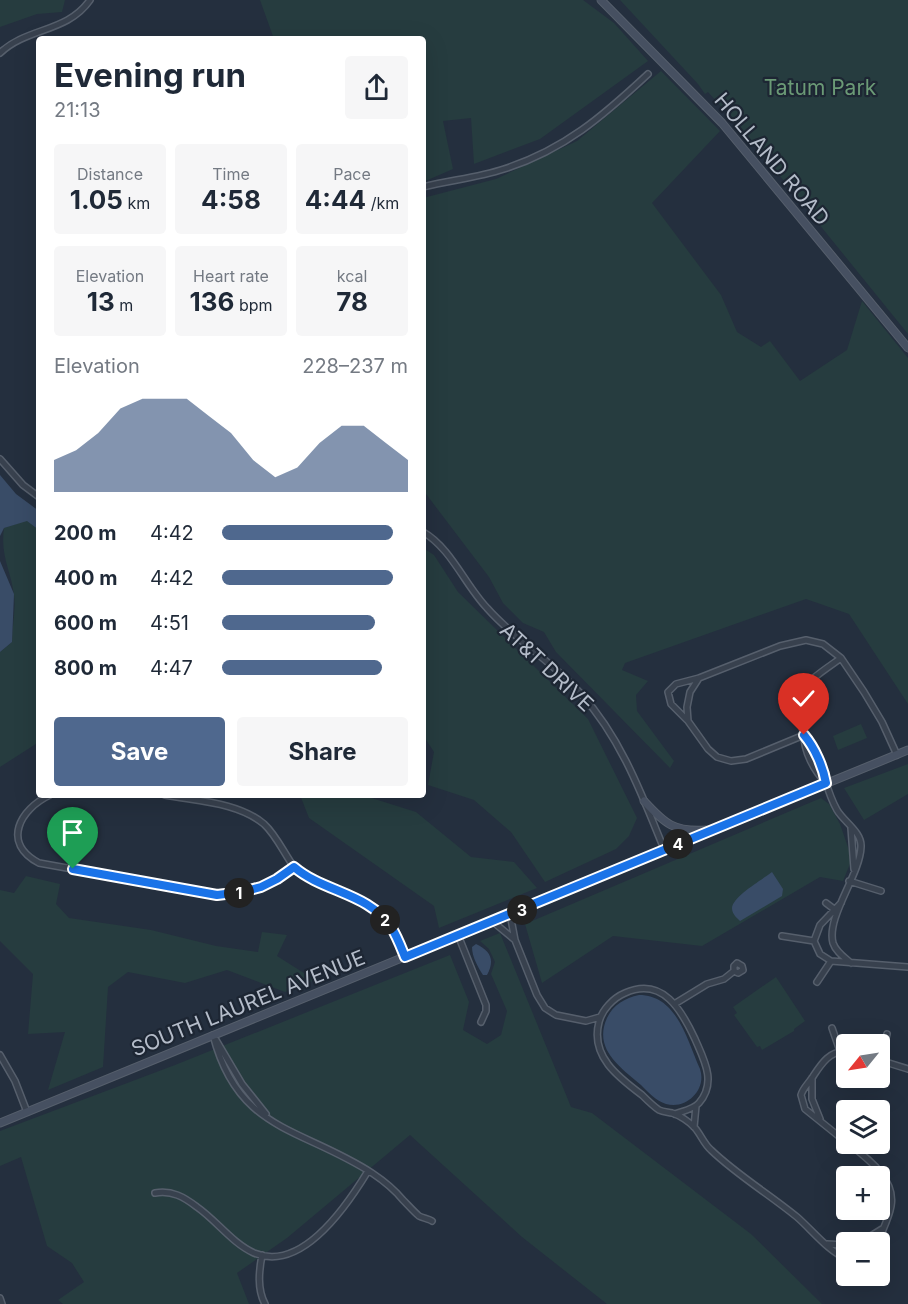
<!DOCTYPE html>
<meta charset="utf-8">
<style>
body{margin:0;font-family:Inter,sans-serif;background:#f6f6f7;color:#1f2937;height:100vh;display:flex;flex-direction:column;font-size:22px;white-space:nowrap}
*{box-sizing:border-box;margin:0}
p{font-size:20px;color:#747a83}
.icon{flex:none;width:33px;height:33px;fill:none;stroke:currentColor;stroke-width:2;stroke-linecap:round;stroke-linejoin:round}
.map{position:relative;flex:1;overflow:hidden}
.panel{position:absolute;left:36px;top:36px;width:390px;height:762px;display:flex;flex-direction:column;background:#fff;border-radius:6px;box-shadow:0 6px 24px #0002}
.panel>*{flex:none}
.needle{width:39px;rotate:240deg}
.fabs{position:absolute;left:836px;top:1034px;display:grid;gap:12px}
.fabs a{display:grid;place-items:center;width:54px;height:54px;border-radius:6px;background:#fff;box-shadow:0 6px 24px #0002;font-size:30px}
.pin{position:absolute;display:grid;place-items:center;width:51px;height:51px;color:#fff;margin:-62px -26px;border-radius:50% 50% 50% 0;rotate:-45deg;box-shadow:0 0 6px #0007}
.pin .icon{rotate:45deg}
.km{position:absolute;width:30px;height:30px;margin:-15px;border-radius:50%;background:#222;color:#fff;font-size:16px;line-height:30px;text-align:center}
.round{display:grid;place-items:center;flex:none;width:63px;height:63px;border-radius:6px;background:#f6f6f7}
.summary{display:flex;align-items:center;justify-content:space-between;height:102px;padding:0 18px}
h1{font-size:33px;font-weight:700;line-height:45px}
.stats{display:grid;grid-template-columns:repeat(3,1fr);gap:9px;height:102px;padding:6px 18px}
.stats div{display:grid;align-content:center;border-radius:6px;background:#f6f6f7;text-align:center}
.stats b{font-size:26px;font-weight:700}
.stats small{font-size:16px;font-weight:400}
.stats p{font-size:16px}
.chart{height:168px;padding:12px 18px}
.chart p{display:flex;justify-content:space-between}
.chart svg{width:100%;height:108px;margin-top:6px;fill:#4f688e;opacity:.7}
.button{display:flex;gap:12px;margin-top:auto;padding:12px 18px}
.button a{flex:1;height:69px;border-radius:6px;background:#4f688e;color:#fff;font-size:24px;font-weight:700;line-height:69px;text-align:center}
.button a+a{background:#f6f6f7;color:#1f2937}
ul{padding:0 18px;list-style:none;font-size:20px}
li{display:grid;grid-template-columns:96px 72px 1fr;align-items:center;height:45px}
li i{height:15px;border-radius:8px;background:#4f688e}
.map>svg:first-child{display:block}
.green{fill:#263c3f}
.water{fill:#394c67}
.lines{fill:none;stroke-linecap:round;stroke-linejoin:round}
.street-casing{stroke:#565f6c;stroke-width:8}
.secondary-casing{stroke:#565f6c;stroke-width:9}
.street{stroke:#38414e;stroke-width:5}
.secondary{stroke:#465061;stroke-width:7}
.route-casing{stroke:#fff;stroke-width:12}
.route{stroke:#1a73e8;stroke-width:8}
.labels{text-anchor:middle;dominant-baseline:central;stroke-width:4.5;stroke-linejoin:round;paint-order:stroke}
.park-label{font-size:21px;fill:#6b9a76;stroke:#1d2633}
.street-label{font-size:21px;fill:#b4bcc9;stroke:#1d2633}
</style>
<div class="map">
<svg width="908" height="1304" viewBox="0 0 908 1304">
<rect width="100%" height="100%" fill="#242f3e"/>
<path class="green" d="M0,0H65L62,12L37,14L0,27Z
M260,0H583L614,23L648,61L540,139L474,164L471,118L443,121L453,169L423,182V39H274Z
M620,0H908V334L746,134L708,92L705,94L698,84Z
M661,71L720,131L652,203L721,295L737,332L761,347L770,341L800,381L847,350L862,301L908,358V704L849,614L806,599L625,663L622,670L648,681L636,695L637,711L674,761L670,768L556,652L544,632L523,623L503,603L489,577L423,490V198L496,179L577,141Z
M27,520L39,530V742L0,767V652L12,642C12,627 16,610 14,595C11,571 0,556 4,528Z
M423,548L434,555L458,592L588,719L637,818L629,836L616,849L545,882L511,832L474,800L428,785L434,752L423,735Z
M861,724L867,738L838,750L833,736Z
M908,764V794L864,820L844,788Z
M300,795H362L416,812L471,857L514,862L537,888L439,928L434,906L309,818Z
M821,798L829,804L840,824L852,859L843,881L820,877L702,946L613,936L542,983L525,924Z
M26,876L60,884L56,904L69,918L151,930L216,946L258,952L262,932L287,935L277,956L315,980L285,992L227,970L185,983L128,972L108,987L103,1067L48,1090L65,1032L28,1034L33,974L0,941V890L14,893Z
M500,933L571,1107L592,1113L751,1234L822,1304H607L522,1237L410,1135L287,1238L237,1273L249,1304H63L58,1300L84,1282L72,1263L47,1246L21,1157L0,1166V1131L175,1065L450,955L469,1002L463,1030L487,1044L501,1035L507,1011L491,974L495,962L489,949L480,941Z
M776,977L805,1021L794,1029V1031L762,1050L760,1046L757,1047L734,1015L737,1013L733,1007Z"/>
<path class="water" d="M0,475L16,494L39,511V530L27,521L4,528L0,536Z
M0,561L14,594L12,642L0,652Z
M772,872L783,889L782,896L740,921C737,918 732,914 732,908C733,896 762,880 772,872Z
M476,944C491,951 495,960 487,975H483C478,967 472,957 472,947Z
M639,995C677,995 687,1040 700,1069C707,1089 687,1110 666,1104C656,1101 648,1092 641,1085C620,1067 593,1049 607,1018C613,1005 625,998 639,995Z"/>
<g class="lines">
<defs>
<path id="street" d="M0,53C27,27 67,33 90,0
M423,187C450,180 477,178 504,169C564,150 603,116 648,74
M0,459L23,485L39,497
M423,532C451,548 465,585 487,608C515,640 553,662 581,694C621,738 642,795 664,849
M841,658C806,683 791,689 804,735L746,759L731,761L717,757L708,749L688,721L687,707L690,692L699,678L780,646L806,640L823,644L841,658L864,692L882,722L897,755
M687,720L671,704L668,692L676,684L699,678
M826,783C814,771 804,752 804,735C823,756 823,786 837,810C844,822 862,832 861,847C860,875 826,917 833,943C836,952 844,957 851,963
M50,795C20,809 1,843 39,863L217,895C248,893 270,885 294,867C284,853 276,835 264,824C238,802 196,801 165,795
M851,828L854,869
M294,867C322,891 365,893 388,923C396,933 400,945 405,957
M849,881L881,891
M826,903L834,909
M841,903L820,925L814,941L820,954L831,961L908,967
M492,921L515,940L510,914
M458,935L486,1005V1011L481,1022
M782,936L814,941
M515,940L537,995L545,1008L556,1015L586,1021L600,1017
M817,982L831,961
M676,1003L707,984L724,979L734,971L738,973L743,970L742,966L737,963L734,966V971
M832,1028L840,1051
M213,1035C238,1132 301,1127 372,1173C384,1181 394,1189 403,1200C408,1205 414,1212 419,1216C423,1218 429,1219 432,1221
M216,1040L242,1084L266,1114
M846,1052C829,1050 820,1066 812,1078C808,1084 803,1088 801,1095L805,1109L846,1142
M0,1055L15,1081L27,1112
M879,1060L908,1069
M880,1061L887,1034
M812,1078V1099L820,1119
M675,1114C683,1111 694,1109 699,1103C717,1082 704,1060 695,1039C682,1011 663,976 625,993C613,998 602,1010 599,1022C590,1056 618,1077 642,1095C647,1100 653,1106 659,1110C663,1112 668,1112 672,1113C679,1115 690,1122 695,1128C701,1135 704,1144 711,1150C737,1175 769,1194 797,1217C811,1229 830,1253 846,1258
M694,1127L696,1106
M848,1143C867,1158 896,1179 891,1206C889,1218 882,1231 878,1242
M155,1193C172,1190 184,1197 197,1207C217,1221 232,1243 254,1253C302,1273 348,1204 368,1171
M856,1242L866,1239L882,1229
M827,1244L846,1245
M262,1255C259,1271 257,1289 265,1304
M0,1298L2,1304"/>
<path id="secondary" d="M601,0L722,123L908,348
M644,801C665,824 674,832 706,830
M0,1123L908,750"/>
</defs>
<use href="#street" class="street-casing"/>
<use href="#secondary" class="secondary-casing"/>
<use href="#street" class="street"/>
<use href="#secondary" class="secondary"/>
</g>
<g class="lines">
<defs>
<path id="route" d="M73,869L217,895L242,892L261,887L277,879L294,867C323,892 369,893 391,927C397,936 401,947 405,957L826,783C823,767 815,748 804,735"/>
</defs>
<use href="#route" class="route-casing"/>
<use href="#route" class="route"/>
</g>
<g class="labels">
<g class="park-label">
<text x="820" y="87">Tatum Park</text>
</g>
<g class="street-label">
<text transform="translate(772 159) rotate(50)">HOLLAND ROAD</text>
<text transform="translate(547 667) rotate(43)">AT&amp;T DRIVE</text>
<text transform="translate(248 1003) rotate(-22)">SOUTH LAUREL AVENUE</text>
</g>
</g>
</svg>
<div class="fabs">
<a><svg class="needle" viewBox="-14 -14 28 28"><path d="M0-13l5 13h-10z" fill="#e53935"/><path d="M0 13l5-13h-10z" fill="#747a83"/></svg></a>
<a><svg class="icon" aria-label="layers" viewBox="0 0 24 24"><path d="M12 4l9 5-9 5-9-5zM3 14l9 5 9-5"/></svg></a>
<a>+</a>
<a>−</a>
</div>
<div class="pin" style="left:73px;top:869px;background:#1e9e55"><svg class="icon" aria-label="arrive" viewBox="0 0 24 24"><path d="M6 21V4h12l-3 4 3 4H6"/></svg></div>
<div class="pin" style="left:804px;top:735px;background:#d93025"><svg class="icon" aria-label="check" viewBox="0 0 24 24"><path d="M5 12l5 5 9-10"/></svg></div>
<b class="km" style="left:239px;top:893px">1</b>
<b class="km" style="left:385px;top:920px">2</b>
<b class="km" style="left:522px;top:910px">3</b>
<b class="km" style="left:678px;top:844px">4</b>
<section class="panel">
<div class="summary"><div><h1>Evening run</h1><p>21:13</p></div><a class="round"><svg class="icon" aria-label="share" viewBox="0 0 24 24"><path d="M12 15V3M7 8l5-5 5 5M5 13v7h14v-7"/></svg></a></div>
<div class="stats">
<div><p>Distance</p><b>1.05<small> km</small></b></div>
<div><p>Time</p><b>4:58</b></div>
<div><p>Pace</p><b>4:44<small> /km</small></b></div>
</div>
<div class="stats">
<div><p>Elevation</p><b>13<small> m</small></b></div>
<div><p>Heart rate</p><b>136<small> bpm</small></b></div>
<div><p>kcal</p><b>78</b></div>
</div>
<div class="chart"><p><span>Elevation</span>228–237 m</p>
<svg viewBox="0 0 160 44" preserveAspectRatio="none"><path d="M0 44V31L10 27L20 20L30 10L40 6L50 6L60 6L70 13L80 20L90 31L100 38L110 34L120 24L130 17L140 17L150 24L160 31V44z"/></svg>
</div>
<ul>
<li><b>200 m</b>4:42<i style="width:92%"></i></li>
<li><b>400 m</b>4:42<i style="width:92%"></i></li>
<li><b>600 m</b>4:51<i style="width:82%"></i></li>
<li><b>800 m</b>4:47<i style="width:86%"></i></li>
</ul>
<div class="button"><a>Save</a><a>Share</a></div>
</section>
</div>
